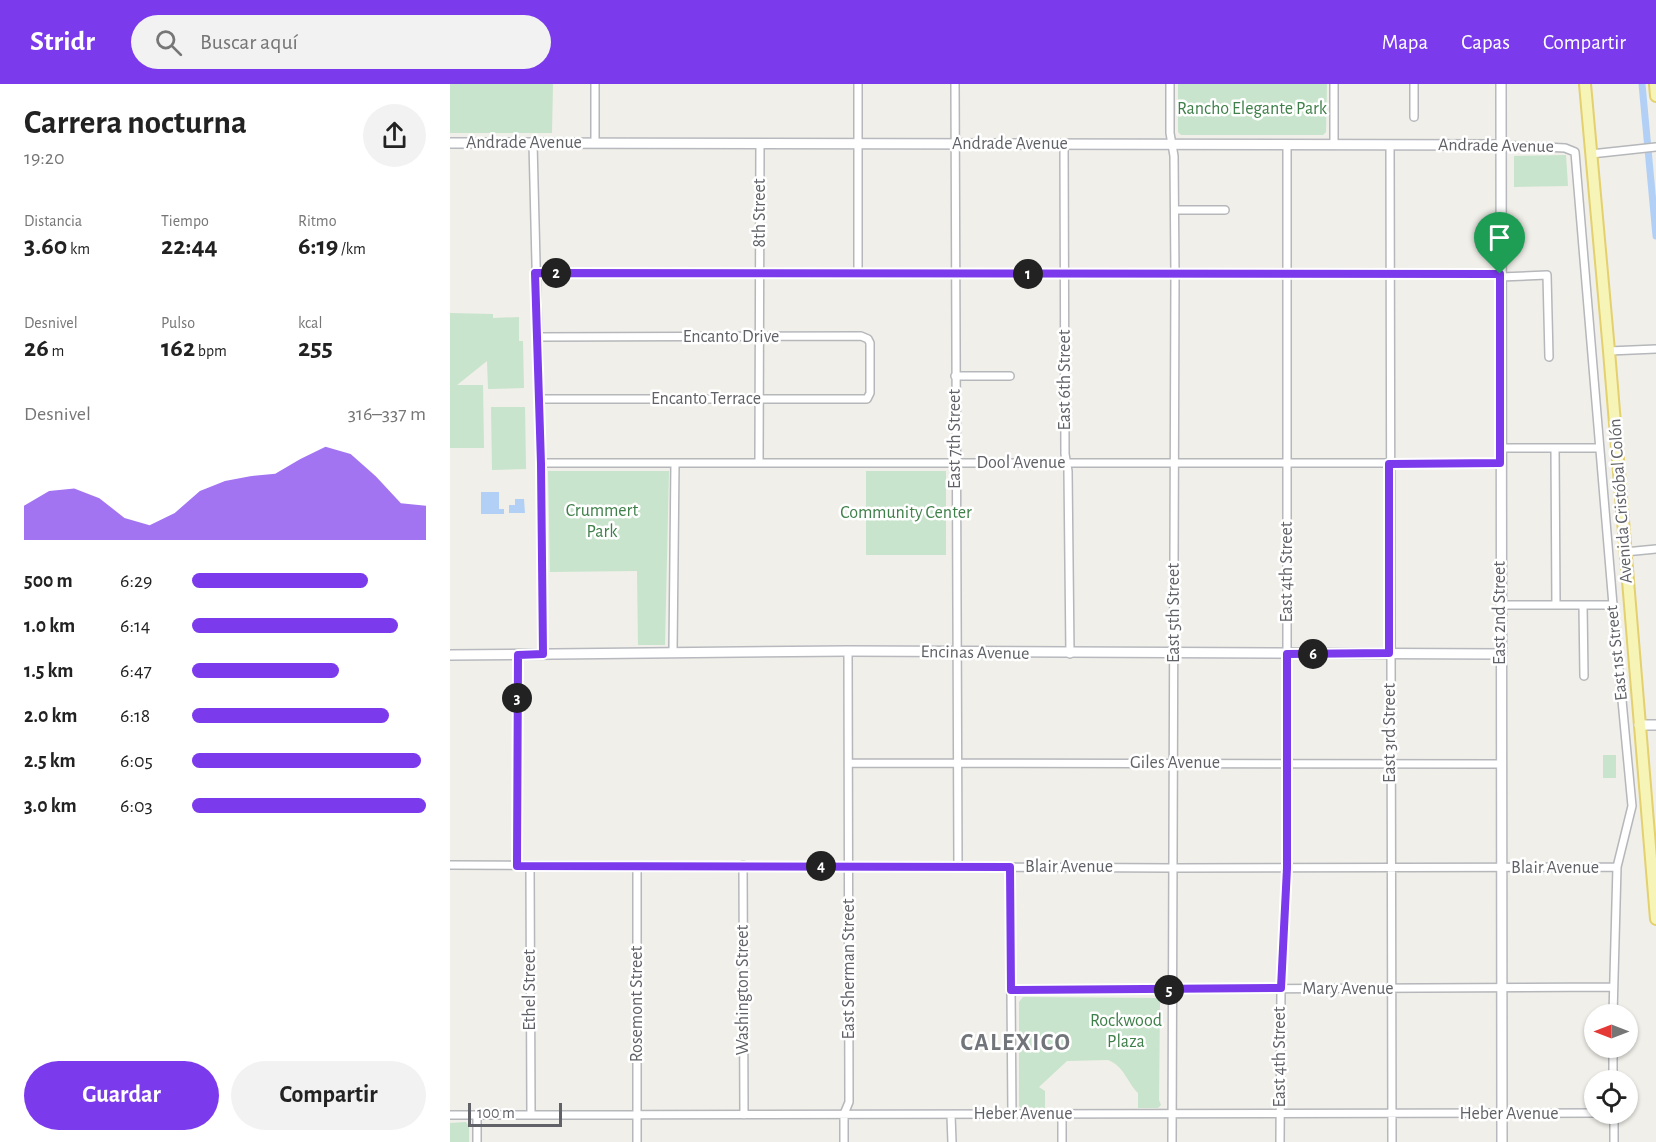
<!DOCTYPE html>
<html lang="es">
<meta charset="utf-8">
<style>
body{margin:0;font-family:"Alegreya Sans",sans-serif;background:#f2f2f2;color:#222;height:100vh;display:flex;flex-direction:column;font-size:22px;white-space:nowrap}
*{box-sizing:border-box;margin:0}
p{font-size:20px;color:#767676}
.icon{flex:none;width:33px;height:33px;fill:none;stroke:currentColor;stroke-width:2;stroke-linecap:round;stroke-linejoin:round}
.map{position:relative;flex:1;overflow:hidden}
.details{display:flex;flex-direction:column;background:#fff;width:450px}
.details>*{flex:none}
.needle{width:39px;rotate:270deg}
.buttons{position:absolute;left:1134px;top:920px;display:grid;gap:12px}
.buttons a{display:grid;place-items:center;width:54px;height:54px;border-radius:50%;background:#fff;box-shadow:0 2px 4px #0004;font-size:30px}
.scale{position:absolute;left:18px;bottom:15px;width:94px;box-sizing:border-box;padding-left:6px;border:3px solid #606267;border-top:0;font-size:16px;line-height:21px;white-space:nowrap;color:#606267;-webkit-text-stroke:4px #fff;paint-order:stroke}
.pin{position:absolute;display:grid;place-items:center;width:51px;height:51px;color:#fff;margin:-62px -26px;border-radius:50% 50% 50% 0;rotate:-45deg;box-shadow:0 0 6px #0007}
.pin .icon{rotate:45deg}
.km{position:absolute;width:30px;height:30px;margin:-15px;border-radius:50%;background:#222;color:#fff;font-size:16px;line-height:30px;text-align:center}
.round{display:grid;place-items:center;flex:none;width:63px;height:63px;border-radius:32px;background:#f2f2f2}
.headline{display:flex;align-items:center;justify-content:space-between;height:102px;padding:0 24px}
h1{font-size:33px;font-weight:600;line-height:45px}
.figures{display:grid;grid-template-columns:repeat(3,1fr);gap:9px;height:102px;padding:6px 24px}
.figures div{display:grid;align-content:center}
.figures b{font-size:26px;font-weight:600}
.figures small{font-size:16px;font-weight:400}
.figures p{font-size:16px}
.chart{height:168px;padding:12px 24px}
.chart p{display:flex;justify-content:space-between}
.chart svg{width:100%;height:108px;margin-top:6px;fill:#7c3aed;opacity:.7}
.primary-button{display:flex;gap:12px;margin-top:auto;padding:12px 24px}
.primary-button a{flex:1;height:69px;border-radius:36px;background:#7c3aed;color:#fff;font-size:24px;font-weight:600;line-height:69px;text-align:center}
.primary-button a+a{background:#f2f2f2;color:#222}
ul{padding:0 24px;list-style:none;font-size:20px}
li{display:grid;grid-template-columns:96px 72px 1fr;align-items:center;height:45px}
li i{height:15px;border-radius:8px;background:#7c3aed}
header{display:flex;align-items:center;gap:36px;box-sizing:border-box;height:84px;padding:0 30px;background:#7c3aed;color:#fff}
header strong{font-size:28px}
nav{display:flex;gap:33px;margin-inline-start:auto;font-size:21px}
.search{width:420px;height:54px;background:#f2f2f2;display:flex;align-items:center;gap:15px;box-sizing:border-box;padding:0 21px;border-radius:33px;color:#767676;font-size:22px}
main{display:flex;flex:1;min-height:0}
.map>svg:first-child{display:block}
.green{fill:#c8e4cc}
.water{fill:#b2d0f6}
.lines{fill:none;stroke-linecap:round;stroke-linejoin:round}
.canal{stroke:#b2d0f6;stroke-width:7}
.street-casing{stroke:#b5b7bb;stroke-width:10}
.secondary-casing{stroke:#b7b9be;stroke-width:12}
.primary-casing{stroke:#e3d06f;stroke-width:14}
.street{stroke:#fff;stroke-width:7}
.secondary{stroke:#fff;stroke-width:9}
.primary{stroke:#f7f4b7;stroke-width:10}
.route-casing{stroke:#fff;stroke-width:12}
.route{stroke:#7c3aed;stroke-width:8}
.labels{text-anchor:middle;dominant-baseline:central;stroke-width:5;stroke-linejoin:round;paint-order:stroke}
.park-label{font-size:18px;fill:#3f7f49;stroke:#fff}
.street-label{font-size:18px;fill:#606267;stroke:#fff}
.district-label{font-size:24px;font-weight:bold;letter-spacing:1.5px;fill:#717479;stroke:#fff}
</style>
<header>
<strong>Stridr</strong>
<div class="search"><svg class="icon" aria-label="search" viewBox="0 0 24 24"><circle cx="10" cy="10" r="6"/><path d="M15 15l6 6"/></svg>Buscar aquí</div>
<nav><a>Mapa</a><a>Capas</a><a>Compartir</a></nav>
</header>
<main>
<section class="details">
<div class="headline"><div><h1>Carrera nocturna</h1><p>19:20</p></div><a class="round"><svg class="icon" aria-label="share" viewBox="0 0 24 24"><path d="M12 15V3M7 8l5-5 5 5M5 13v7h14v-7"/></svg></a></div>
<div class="figures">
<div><p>Distancia</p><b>3.60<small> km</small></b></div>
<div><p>Tiempo</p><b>22:44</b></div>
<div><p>Ritmo</p><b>6:19<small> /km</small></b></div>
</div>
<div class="figures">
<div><p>Desnivel</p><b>26<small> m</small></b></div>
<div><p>Pulso</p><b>162<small> bpm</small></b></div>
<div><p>kcal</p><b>255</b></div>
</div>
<div class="chart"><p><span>Desnivel</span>316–337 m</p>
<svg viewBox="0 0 160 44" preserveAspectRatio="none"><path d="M0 44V30L10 24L20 23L30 27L40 35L50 38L60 33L70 24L80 20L90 18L100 17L110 11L120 6L130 9L140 18L150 29L160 30V44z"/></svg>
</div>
<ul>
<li><b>500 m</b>6:29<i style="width:75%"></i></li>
<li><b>1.0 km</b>6:14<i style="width:88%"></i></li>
<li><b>1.5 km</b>6:47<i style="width:63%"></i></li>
<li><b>2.0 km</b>6:18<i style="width:84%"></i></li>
<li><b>2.5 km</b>6:05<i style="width:98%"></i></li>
<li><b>3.0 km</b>6:03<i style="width:100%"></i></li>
</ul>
<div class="primary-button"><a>Guardar</a><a>Compartir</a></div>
</section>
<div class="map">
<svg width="1206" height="1058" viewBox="0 0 1206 1058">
<rect width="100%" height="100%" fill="#f0efe9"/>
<path class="green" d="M0,0H103L102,49H0Z
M728,0H877L876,48L873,51H731L728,48Z
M1116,71L1118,102L1064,103V72Z
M0,229L43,230V234L69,233V257H73L74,304L38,305L37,277L7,301H33L34,364H0Z
M41,323H75L76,385L42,386Z
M98,387H219L215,561H188L187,487L100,488Z
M416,387H496V471H416Z
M1153,671H1166V694H1153Z
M573,913L708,914L710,918L709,1016L711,1021L708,1024H688V1009C677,998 674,982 658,976L617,977L589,1003L595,1007V1025L571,1024L569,1022V918Z
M16,1038L19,1042V1058H0V1039Z"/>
<path class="water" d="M31,408H49V425H54V430H31Z
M65,415H74L75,429H59V421H65Z"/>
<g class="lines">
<path class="canal" d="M1192,0L1206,152"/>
<defs>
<path id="street" d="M505,0L508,783
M720,0V49L724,72L725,190L722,1058
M884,0V61
M964,33V0
M83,59L91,379L93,570
M145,59V0
M614,59L615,370L618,387L620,570
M940,61L942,1058
M1050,61L1115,64L1125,68L1163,521L1182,722L1167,783L1163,930
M1141,70L1206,63
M725,126H775
M85,189L1050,190
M408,189V0
M1050,193L1097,191L1099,273
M88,253L411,252L418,255L420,259V309L417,315H89
M1159,267L1206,265
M505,292H560
M1050,364H1149
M1105,364L1106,521
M91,379H1050
M309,379L310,59
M1175,468L1206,465
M1050,521H1163
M1133,521L1134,592
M223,567L225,379
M399,679L1051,680
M0,781L724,784L1167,783
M293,781L294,1031
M67,782V571
M80,782L81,1031
M560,783L562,1030
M561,906L1163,903
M1163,963V996
M612,1030V1058
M0,1031L1146,1029
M27,1031V1058
M501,1031L502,1058
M187,1058V782
M394,1058V1030L399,1018L398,567
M830,1058L831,904L837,784V61
M1164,1058V1029"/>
<path id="secondary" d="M1051,0L1052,1058
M0,59L1050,61
M0,571L398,567L1051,570
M1189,641H1206"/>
<path id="primary" d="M1135,0L1159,267L1206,835
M1205,0L1206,12"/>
</defs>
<use href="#street" class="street-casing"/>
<use href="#secondary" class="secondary-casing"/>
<use href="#primary" class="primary-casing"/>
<use href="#street" class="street"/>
<use href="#secondary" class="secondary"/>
<use href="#primary" class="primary"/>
</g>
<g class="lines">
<defs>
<path id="route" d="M85,189L1050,190V379L939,380V569L837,570V784L831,904L561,906L560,783L67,782L68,571L93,570L91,380Z"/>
</defs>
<use href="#route" class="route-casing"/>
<use href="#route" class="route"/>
</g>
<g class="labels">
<g class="park-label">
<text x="802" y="25">Rancho Elegante Park</text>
<text x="152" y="427">Crummert<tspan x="152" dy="21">Park</tspan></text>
<text x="456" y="429">Community Center</text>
<text x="676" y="937">Rockwood<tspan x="676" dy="21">Plaza</tspan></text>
</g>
<g class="street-label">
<text x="74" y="59">Andrade Avenue</text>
<text x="560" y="60">Andrade Avenue</text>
<text transform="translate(1046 62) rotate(1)">Andrade Avenue</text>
<text transform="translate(310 129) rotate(-90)">8th Street</text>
<text x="281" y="253">Encanto Drive</text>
<text transform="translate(615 296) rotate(-90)">East 6th Street</text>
<text x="256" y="315">Encanto Terrace</text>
<text transform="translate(505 355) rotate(-90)">East 7th Street</text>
<text x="571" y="379">Dool Avenue</text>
<text transform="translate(1171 417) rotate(-94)">Avenida Cristóbal Colón</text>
<text transform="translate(837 488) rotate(-90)">East 4th Street</text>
<text transform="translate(724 529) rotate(-90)">East 5th Street</text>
<text transform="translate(1050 529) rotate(-90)">East 2nd Street</text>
<text transform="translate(525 569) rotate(1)">Encinas Avenue</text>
<text transform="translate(1167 569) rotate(-96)">East 1st Street</text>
<text transform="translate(940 649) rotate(-90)">East 3rd Street</text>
<text x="725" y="679">Giles Avenue</text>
<text x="619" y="783">Blair Avenue</text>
<text x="1105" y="784">Blair Avenue</text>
<text transform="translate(399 885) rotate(-90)">East Sherman Street</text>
<text x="898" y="905">Mary Avenue</text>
<text transform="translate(80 906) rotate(-90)">Ethel Street</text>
<text transform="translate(293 906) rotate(-90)">Washington Street</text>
<text transform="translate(187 920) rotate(-90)">Rosemont Street</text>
<text transform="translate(830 973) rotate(-90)">East 4th Street</text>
<text x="573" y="1030">Heber Avenue</text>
<text x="1059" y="1030">Heber Avenue</text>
</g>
<g class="district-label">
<text x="566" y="959">CALEXICO</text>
</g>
</g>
</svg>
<div class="buttons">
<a><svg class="needle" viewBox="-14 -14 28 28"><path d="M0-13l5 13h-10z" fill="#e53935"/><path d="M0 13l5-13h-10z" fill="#767676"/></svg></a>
<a><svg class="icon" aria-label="locate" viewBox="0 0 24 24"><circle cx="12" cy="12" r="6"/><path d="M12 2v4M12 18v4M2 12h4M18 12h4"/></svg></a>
</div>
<div class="scale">100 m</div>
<div class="pin" style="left:1050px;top:190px;background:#1e9e55"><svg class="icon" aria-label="arrive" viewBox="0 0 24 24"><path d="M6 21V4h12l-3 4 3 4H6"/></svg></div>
<b class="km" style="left:578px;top:190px">1</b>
<b class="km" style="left:106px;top:189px">2</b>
<b class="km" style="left:67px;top:614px">3</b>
<b class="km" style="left:371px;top:782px">4</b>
<b class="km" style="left:719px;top:906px">5</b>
<b class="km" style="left:863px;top:570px">6</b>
</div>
</main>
